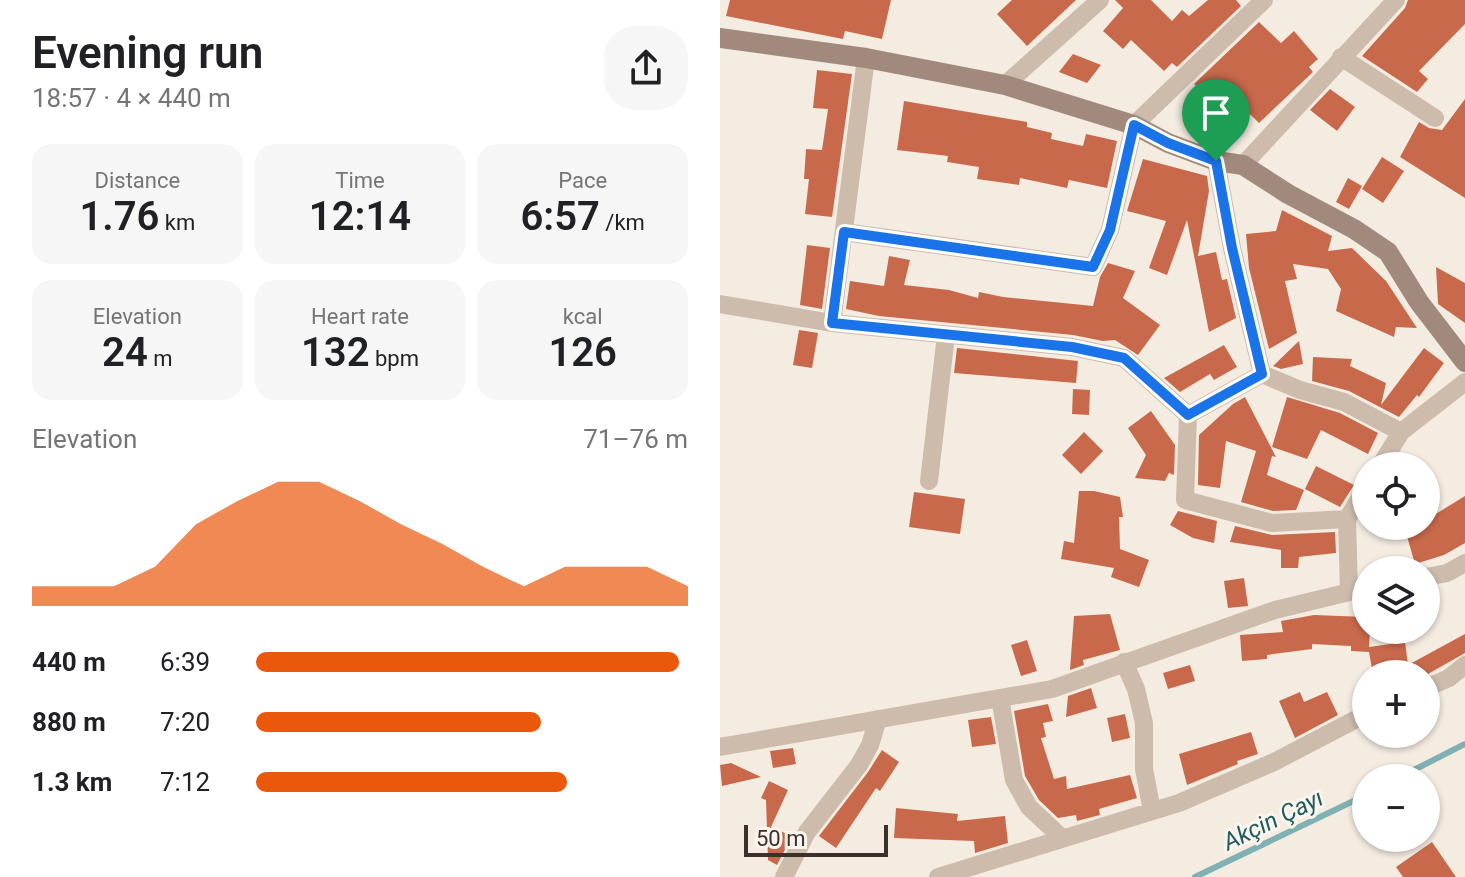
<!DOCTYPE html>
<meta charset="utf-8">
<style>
body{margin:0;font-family:Roboto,sans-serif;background:#f6f6f6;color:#202124;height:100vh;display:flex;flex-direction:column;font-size:30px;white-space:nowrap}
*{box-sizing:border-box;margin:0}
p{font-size:26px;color:#757577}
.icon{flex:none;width:44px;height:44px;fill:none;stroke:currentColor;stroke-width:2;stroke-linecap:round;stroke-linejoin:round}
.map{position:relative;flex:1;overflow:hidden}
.side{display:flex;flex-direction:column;background:#fff;width:720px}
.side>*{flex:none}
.tools{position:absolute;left:632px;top:452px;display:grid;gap:16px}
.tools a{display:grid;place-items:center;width:88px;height:88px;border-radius:50%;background:#fff;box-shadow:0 2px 6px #0004;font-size:40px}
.scale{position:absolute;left:24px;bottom:20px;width:144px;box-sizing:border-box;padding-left:8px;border:4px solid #3b302b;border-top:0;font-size:22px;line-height:28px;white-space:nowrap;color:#3b302b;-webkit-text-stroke:6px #fbf5ee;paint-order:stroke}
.pin{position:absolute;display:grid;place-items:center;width:68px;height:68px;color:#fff;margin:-82px -34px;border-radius:50% 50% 50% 0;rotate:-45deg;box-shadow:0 0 8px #0007}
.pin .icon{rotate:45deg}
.round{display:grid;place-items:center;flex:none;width:84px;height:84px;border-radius:32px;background:#f6f6f6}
.summary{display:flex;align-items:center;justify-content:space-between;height:136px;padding:0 32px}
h1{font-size:44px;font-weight:600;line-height:60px}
.metrics{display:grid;grid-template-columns:repeat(3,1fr);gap:12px;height:136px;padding:8px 32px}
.metrics div{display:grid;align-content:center;border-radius:20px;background:#f6f6f6;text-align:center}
.metrics b{font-size:40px;font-weight:600}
.metrics small{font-size:22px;font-weight:400}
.metrics p{font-size:22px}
.chart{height:224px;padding:16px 32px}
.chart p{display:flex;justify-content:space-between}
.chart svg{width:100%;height:144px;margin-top:8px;fill:#ea580c;opacity:.7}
ul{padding:0 32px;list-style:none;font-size:26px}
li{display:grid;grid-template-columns:128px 96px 1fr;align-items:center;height:60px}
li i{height:20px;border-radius:10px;background:#ea580c}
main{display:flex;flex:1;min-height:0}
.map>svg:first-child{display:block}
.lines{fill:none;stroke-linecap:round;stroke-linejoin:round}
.stream{stroke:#7fb0b2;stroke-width:6}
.building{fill:#c8694b}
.street{stroke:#cdbbac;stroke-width:18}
.secondary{stroke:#a18a7d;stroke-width:20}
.route-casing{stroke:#fff;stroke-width:16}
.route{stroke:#1a73e8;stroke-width:10}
.labels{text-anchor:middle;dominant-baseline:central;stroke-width:6;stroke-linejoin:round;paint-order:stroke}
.water-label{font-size:24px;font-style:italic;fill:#1f5a5e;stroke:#fbf5ee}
</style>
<main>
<section class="side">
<div class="summary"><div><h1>Evening run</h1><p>18:57 · 4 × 440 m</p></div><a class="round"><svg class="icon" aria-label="share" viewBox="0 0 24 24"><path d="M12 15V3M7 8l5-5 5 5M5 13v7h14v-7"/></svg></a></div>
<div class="metrics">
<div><p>Distance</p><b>1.76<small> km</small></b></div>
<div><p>Time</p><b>12:14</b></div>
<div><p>Pace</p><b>6:57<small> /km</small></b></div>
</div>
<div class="metrics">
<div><p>Elevation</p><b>24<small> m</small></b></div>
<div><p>Heart rate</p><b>132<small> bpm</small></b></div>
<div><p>kcal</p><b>126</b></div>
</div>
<div class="chart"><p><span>Elevation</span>71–76 m</p>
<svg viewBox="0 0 160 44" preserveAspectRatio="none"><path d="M0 44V38L10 38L20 38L30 32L40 19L50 12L60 6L70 6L80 12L90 19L100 25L110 32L120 38L130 32L140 32L150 32L160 38V44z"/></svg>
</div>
<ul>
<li><b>440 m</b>6:39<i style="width:98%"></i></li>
<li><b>880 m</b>7:20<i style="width:66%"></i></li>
<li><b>1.3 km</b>7:12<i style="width:72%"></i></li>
</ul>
</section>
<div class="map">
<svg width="745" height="877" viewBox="0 0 745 877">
<rect width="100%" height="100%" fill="#f4ebe1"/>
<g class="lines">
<path class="stream" d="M678,778L745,744
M475,877L646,795"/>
</g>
<path class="building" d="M10,0H171L162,39L125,31L123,39L6,16Z
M292,0H356L307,46L277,14Z
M395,0H431L452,21L462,10L469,16L488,0H516L521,6L457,67L452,63L444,71L411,40L403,49L383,31L403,8Z
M688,0H745V24L699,71L708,79L697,92L642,56L685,8Z
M539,22L561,43L574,31L598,59L589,67L593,72L539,123L505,90L494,102L474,84Z
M353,54L381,65L367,83L339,72Z
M97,70L132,74L112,217L85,214L89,179H84L86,149L102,150L108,109L93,108Z
M610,89L635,107L617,131L590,110Z
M745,99V198L680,157L699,122L709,128L722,130Z
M184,101L307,122V127L332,133L331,139L363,146L366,134L397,141L387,188L349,180L347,188L300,178L299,185L257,179L259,167L227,162L228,156L177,150Z
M662,157L684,171L663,203L642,189Z
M423,159L487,176L489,191L478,256L496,252L502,280L507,279L516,318L489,332L467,220L447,275L429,268L446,221L407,211Z
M628,178L642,186L629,209L616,202Z
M562,210L612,236L608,251L632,248L666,281L697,328L676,327L674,337L616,311L621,289L608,269L573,264L577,279L565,281L577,333L549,349L529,268L526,234L556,231Z
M87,245L110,248L102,309L80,305Z
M169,256L190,260L184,285L229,290L258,298L259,292L283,297L373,306L380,277L388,263L415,271L403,298L440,325L418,355L395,340L383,341L353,335L159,316L126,309L130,281L164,286Z
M716,267L745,283V323L718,304Z
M79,330L98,333L92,368L73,365Z
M579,341L583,364L561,369L553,366Z
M504,345L517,367L494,380L490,374L460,392L444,378Z
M237,348L358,361L356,383L234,373Z
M704,348L724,363L699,397L697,395L679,417L629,391L592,381L593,357L632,359L630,366L666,383L661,405Z
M353,389L370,390L369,415L352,414Z
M525,397L556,457L552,456L547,475L584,490L576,510L553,511L521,502L536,451L506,441L500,488L478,485L479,435L513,404Z
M567,397L620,413L658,433L648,454L601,430L587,459L552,447Z
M431,411L455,445L454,475L449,473L445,481L415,478L426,455L408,428Z
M364,432L383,451L361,474L342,455Z
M596,466L634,485L620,507L585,489Z
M359,491H374L400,497L403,517H399L400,549L429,560L419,587L391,577L394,568L341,559L344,541L354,543Z
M194,492L245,499L240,534L189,527Z
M745,496V543L724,555L695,564L684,526H706V520Z
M458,511L497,521L494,543L473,538L450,525Z
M515,526L552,535L615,532L616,553L579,557L578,568H561V550L510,542Z
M524,578L528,606L508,608L504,581Z
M390,614L400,650L363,660L364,665L350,670L354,616Z
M594,615L646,617V630H650L649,647L685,642L688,665L745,634V653L708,674H653L649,652L631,651V646L592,644V649L547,655V659L522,661L520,635L563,632L561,621Z
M307,640L317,671L301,676L291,645Z
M470,665L475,681L448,689L443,673Z
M371,688L377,708L346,717L348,696Z
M580,692L584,702L607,692L618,715L575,738L559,701Z
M328,704L333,721L323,723L326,737L321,738L334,779L346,776L347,789L410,775L417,798L379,809L380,815L357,821L356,815L338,818L319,800L305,776L294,711Z
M405,714L410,738L392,742L387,718Z
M271,717L276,744L252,747L248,720Z
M531,732L538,754L517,761L518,764L467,785L459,754Z
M73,748L76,764L53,768L50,751Z
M162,750L179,762L160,791L156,788L116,848L99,836L148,772Z
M11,763L41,777L2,786L0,765Z
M49,781L68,790L51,827L72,836L57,865L48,860L46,800L41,798Z
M176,808L238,814L237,821L285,816L288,843L255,853L254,841L174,838Z
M712,842L736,877H683L676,867Z"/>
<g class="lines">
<path class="street" d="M621,57L715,118
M285,85L380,0
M496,161L512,248L542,374
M523,165L676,0
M124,232L373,267L390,230L414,125L544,0
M0,304L112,323L352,347L404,358L468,415L542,374L580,390L624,402L681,432
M112,323L146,58
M468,415L465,500L552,523L627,519
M660,466L681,432L745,382
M209,481L226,335
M706,577L727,573L745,563
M629,592L627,519L646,488
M404,662L416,689L424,723V769L432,811
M706,688L729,678L745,665
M280,698L294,780L309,807L342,838
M0,747L332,689L555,610L646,588
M64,877L87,832L139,765L150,745L158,719
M218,877L459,803L554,762L646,714"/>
<path class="secondary" d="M0,38L146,58L285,85L414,125L448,143L496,161L523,165L568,194L634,229L668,252L699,302L745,362"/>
</g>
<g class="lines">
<defs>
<path id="route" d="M414,125L448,143L496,161L512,248L542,374L468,415L404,358L352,347L112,323L124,232L373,267L390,230Z"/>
</defs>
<use href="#route" class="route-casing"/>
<use href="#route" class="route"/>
</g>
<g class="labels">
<g class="water-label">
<text transform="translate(553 820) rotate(-26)">Akçin Çayı</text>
</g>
</g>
</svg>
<div class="tools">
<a><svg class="icon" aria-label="locate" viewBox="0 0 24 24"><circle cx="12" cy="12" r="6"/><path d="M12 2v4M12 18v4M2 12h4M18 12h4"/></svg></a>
<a><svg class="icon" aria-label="layers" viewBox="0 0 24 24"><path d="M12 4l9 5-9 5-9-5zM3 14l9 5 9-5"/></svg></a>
<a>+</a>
<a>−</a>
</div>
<div class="scale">50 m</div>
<div class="pin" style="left:496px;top:161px;background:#1e9e55"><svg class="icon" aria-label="arrive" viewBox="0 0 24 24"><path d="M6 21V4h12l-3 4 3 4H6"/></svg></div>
</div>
</main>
